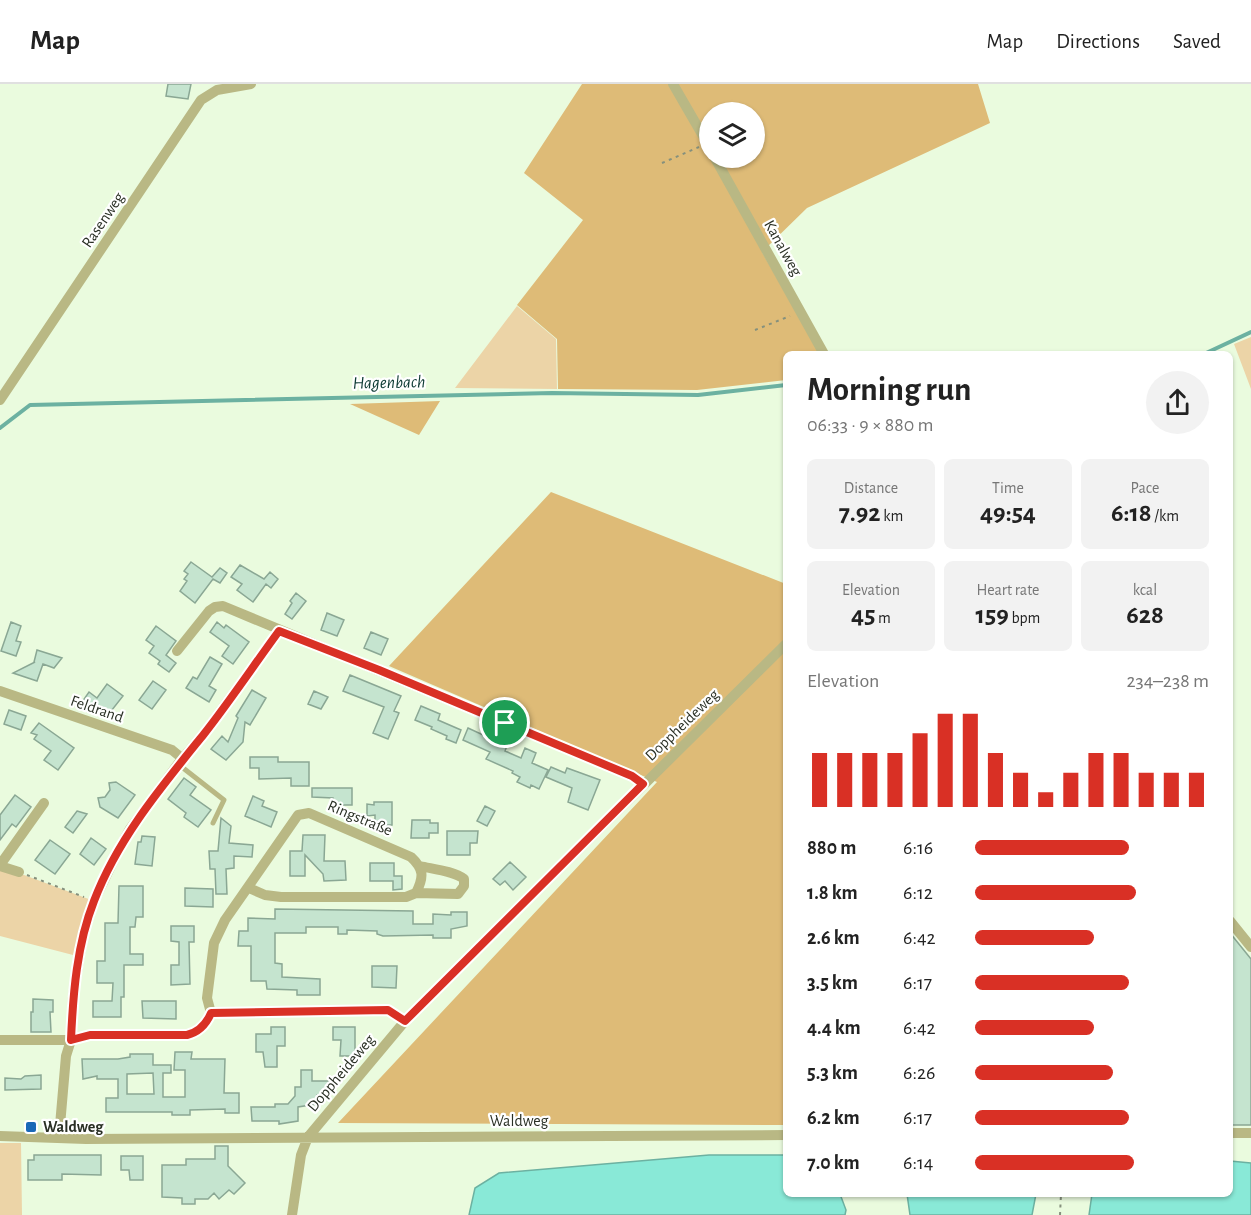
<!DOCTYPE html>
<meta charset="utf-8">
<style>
body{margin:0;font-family:"Alegreya Sans",sans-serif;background:#f2f2f2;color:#222;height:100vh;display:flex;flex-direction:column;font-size:22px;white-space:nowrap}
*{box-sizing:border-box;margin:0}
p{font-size:20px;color:#767676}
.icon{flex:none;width:33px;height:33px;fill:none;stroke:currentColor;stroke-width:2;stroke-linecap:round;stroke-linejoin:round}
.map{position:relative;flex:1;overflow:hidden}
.side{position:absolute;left:783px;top:267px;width:450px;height:846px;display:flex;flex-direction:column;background:#fff;border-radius:9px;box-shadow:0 2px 4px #0004}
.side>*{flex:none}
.buttons{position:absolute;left:699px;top:18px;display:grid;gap:12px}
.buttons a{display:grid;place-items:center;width:66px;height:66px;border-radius:50%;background:#fff;box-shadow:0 2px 4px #0004;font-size:30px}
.pin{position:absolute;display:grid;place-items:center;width:51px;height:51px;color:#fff;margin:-26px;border:3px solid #fff;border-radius:50%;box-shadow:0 2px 6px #0007}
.round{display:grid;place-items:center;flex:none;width:63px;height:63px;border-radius:32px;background:#f2f2f2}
.summary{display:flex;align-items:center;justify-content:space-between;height:102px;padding:0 24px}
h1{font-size:33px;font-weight:700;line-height:45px}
.figures{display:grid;grid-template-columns:repeat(3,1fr);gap:9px;height:102px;padding:6px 24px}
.figures div{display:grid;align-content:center;border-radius:9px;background:#f2f2f2;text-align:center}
.figures b{font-size:26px;font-weight:700}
.figures small{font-size:16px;font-weight:400}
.figures p{font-size:16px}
.chart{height:168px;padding:12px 24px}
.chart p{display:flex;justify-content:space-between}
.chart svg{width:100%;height:108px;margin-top:6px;stroke:#d93025;stroke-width:6}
ul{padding:0 24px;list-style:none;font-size:20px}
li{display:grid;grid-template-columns:96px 72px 1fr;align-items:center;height:45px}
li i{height:15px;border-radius:8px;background:#d93025}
header{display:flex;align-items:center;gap:36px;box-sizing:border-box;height:84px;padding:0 30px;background:#fff;border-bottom:2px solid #e0e0e0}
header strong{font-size:28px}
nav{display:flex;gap:33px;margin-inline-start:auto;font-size:21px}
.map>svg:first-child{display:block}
.green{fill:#ecd4a7}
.forest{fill:#debb77;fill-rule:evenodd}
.water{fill:#89e9d7;stroke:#6cb1a1;stroke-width:1.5}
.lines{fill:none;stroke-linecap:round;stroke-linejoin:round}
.stream{stroke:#6cb1a1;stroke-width:4}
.building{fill:#c5e4cf;stroke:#8aa794;stroke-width:1.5;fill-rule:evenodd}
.path{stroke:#85907d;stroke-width:2;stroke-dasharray:3 4.5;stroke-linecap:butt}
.service{stroke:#b9b884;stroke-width:5}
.minor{stroke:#b9b884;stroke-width:10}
.route-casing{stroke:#fff;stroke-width:12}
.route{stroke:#d93025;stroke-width:8}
.poi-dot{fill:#1a68b7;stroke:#fff;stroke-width:2}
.labels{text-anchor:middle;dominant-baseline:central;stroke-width:4.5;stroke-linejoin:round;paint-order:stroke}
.street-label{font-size:16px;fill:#292f24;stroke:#fff}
.poi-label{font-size:16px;font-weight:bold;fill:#292f24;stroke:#fff;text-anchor:start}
.water-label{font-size:18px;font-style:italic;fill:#0d3a33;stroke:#fff}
</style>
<header>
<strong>Map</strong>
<nav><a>Map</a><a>Directions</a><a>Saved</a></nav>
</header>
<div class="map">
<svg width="1251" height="1131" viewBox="0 0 1251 1131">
<rect width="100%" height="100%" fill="#eafbde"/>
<path class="green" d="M517,222L556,255L557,305L455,304Z
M1251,253V305L1234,260Z
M0,782L94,817L73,871L0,852Z
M0,1059H21L22,1131H65H0Z"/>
<path class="forest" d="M582,0H978L990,39L807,124L762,168L820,270H786V296L697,306L558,305L557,255L517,221L583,136L524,89ZM710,28H754V74H710Z
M440,317L419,351L350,320Z
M551,408L786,500V1041L338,1039L657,698L389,582Z"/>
<path class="water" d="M709,1071H786V1110H840L846,1126L845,1131H469L475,1104L499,1089Z
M1230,1077L1251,1079V1131H1089L1092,1110H1230Z
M907,1110H1036L1032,1131H910Z"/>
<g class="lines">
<path class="stream" d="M1204,270L1251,248
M0,344L30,321L552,309L698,311L786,301"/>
</g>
<path class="building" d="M168,0H191L188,15L166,12Z
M191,478L212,493L220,484L227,489L220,499L213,495L195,519L180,507L187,497L184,495L188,490L184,487Z
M240,481L264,495L270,488L278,495L271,504L266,500L253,518L237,506L242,500L231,493Z
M296,509L306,517L292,535L285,530L292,519L290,517Z
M327,529L344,536L337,552L321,546Z
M11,538L21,542L16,557L21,558L16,572L1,567Z
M217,538L224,544L226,541L249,558L233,580L222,572L229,562L210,548Z
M156,542L176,557L166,571L176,579L169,588L158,580L160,577L149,569L154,562L146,556Z
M371,548L388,555L381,571L364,564Z
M37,566L62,574L54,584L43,580L37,597L13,589L35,578H34Z
M210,573L222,580L209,602L216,606L209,618L186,604L193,593L197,595Z
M350,591L401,612L394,627L399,629L388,655L373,649L384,623L343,607Z
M153,597L166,606L152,625L139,616Z
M107,600L123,612L108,631L95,622L93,626L82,618L89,608L97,614Z
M252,606L266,614L250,641L245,638L243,658L226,676L211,665L222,652L228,658L238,634L236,632Z
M314,607L328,613L321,625L308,620Z
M421,622L440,630L438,636L461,646L456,659L446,655L447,652L431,645L432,643L415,636Z
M9,626L26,632L21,646L4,640Z
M39,639L74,664L58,686L44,676L51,667L34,655L37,651L31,649Z
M468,644L483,651L484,647L503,655L502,657L508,659L505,667L521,674L525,664L536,669L532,679L548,686L539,705L531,701L530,704L517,698L520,693L512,689L513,687L486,675L490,668L463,656Z
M250,673H278V678H309V702H291V694L259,695V684H250Z
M551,683L565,689L567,684L600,696L588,726L568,718L572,704L546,693Z
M184,694L196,703L190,711L211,726L198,743L184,733L186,729L168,715Z
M116,698L135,711L118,734L100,723L98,714L105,713L110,706L109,699Z
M312,704H352V721H333V714L312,713Z
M15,711L31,723L16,743L12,740L0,756V731Z
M253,712L264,717L262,722L277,728L271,743L245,732Z
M374,718H392V741H375V731L367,732V720L374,721Z
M485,722L495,727L487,742L477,737Z
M77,727L87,730L73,749L65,743Z
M221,734L231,742L229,759L253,761L252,773L234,772V784L226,785L227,810H216L215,785H210L209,767H218Z
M412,736H430V739H438V749H429V754H411Z
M447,747H478L477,759H470V771H447Z
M303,751H325L324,777H345L346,796L324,797L323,790L305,771V792H290V767H302Z
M142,752L155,753L152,782L135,780L138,758H141Z
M91,754L106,765L94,781L80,770Z
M50,756L70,770L55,790L35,776Z
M510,778L526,793L513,806L505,797L500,801L493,795Z
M370,779H394V792H402V805L393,806V797H370Z
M119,802H143V833H136L135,843H130V870H143V881H124V913H121V933H93V917H112L113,899H97V877H105V839H118Z
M185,804L213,805V823L185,822Z
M275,825L413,827V840H433V830L451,831V828H467V842L451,845V854H433V851L383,852L377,850V847L347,846V850H338V843H306V849H275V879L282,880V893L320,895V911H297V906L267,905L266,897H251V862H238L239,847H248V834L275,835Z
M171,842H194V858H189L190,900L171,901V881H179V858L171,857Z
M1230,849L1251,875V1041H1230Z
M372,882H397L396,904L372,903Z
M33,915L53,916V928H50L51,948H31V928H33Z
M142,917H176V935L143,934Z
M271,943H285V962H277V983H265L263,968H256V950H271Z
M333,943H355V972H340L341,956H333Z
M175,968H192L191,975H225L224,1009H239V1029H225V1025L190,1026V1031H172V1028H106V1014H118V995H97V992L83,995L82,975H118L130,973V970H153V981H171V989H163V1013H185V986H174ZM153,989L154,1010H127V990Z
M301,986H312V997H329V1011H317V1020L298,1023V1037L279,1040V1037H252L251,1023H275V1020H288L295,1012V1003H301Z
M41,991V1005L5,1006V994L21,995L25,992Z
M215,1062H228V1082L245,1099L234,1110L229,1106L219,1115L214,1109L208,1115H195V1120H182V1114L162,1113V1081H186V1075H215Z
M34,1071H101V1091L62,1090V1096H28V1076H34Z
M121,1072H143V1096H130L129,1086H121Z"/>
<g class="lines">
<path class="path" d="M662,79L699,63
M755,246L790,232
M27,791L84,813
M1060,1131L1061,1110"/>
<path class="service" d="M178,680L224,716L213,739"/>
<path class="minor" d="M673,0L710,64
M715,74L824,270
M0,316L201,16L217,6L251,0
M177,567L209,527L215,523L223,522L632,692L643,700
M0,607L172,666L183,675
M0,781L44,719
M0,782L19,788
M416,809L458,810L464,802V795C454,787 433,785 420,782
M1230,837L1251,863
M211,929L207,914L214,859L225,836L298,731L309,729L411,773C424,785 424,793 416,809L406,813H281L265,811L249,804
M0,956H71L90,951H187C199,948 206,941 211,929L388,926L405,937
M1230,1049H1251
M0,1052L86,1055L786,1051
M59,1053L66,972L71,956L73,912L83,852L94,817L121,761L130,745L178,680L205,648L279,547
M292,1131L301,1071L308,1053L405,937L786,560"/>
</g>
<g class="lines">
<defs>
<path id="route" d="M279,547L379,586L632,692L643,700L405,937L388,926L211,929C206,941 199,948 187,951H90L71,956C73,909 77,860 94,817C118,754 162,702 204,650C230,617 254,581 279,547Z"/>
</defs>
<use href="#route" class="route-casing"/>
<use href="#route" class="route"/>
</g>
<rect class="poi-dot" x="25" y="1037" width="12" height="12" rx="3"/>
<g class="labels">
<g class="street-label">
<text transform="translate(103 136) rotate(-56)">Rasenweg</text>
<text transform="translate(783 164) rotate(61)">Kanalweg</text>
<text transform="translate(97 625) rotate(19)">Feldrand</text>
<text transform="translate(682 641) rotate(-44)">Doppheideweg</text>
<text transform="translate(360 734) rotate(23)">Ringstraße</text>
<text transform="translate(341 989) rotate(-50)">Doppheideweg</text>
<text x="519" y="1037">Waldweg</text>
</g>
<g class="poi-label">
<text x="43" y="1043">Waldweg</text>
</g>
<g class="water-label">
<text transform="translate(389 299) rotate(-1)">Hagenbach</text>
</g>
</g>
</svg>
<div class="buttons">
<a><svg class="icon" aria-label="layers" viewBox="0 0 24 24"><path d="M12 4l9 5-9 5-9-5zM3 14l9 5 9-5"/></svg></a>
</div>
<div class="pin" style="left:505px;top:639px;background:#1e9e55"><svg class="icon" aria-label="arrive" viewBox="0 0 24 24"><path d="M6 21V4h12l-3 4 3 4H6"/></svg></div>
<section class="side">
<div class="summary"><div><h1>Morning run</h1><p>06:33 · 9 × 880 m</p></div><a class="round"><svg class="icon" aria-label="share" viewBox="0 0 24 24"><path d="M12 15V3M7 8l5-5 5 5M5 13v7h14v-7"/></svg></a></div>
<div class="figures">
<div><p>Distance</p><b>7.92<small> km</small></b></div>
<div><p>Time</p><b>49:54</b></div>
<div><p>Pace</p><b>6:18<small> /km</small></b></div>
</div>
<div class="figures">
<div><p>Elevation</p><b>45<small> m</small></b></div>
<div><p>Heart rate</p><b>159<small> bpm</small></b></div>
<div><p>kcal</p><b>628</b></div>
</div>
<div class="chart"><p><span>Elevation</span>234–238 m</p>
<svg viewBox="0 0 160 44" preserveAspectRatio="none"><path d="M5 44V22M15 44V22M25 44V22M35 44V22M45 44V14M55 44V6M65 44V6M75 44V22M85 44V30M95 44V38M105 44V30M115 44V22M125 44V22M135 44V30M145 44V30M155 44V30"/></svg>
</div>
<ul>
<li><b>880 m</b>6:16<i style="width:66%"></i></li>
<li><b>1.8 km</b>6:12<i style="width:69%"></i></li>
<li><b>2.6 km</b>6:42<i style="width:51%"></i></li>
<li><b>3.5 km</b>6:17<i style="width:66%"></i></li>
<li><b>4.4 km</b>6:42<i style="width:51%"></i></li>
<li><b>5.3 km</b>6:26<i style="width:59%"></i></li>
<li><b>6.2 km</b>6:17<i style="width:66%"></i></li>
<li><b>7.0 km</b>6:14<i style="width:68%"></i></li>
</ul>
</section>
</div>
